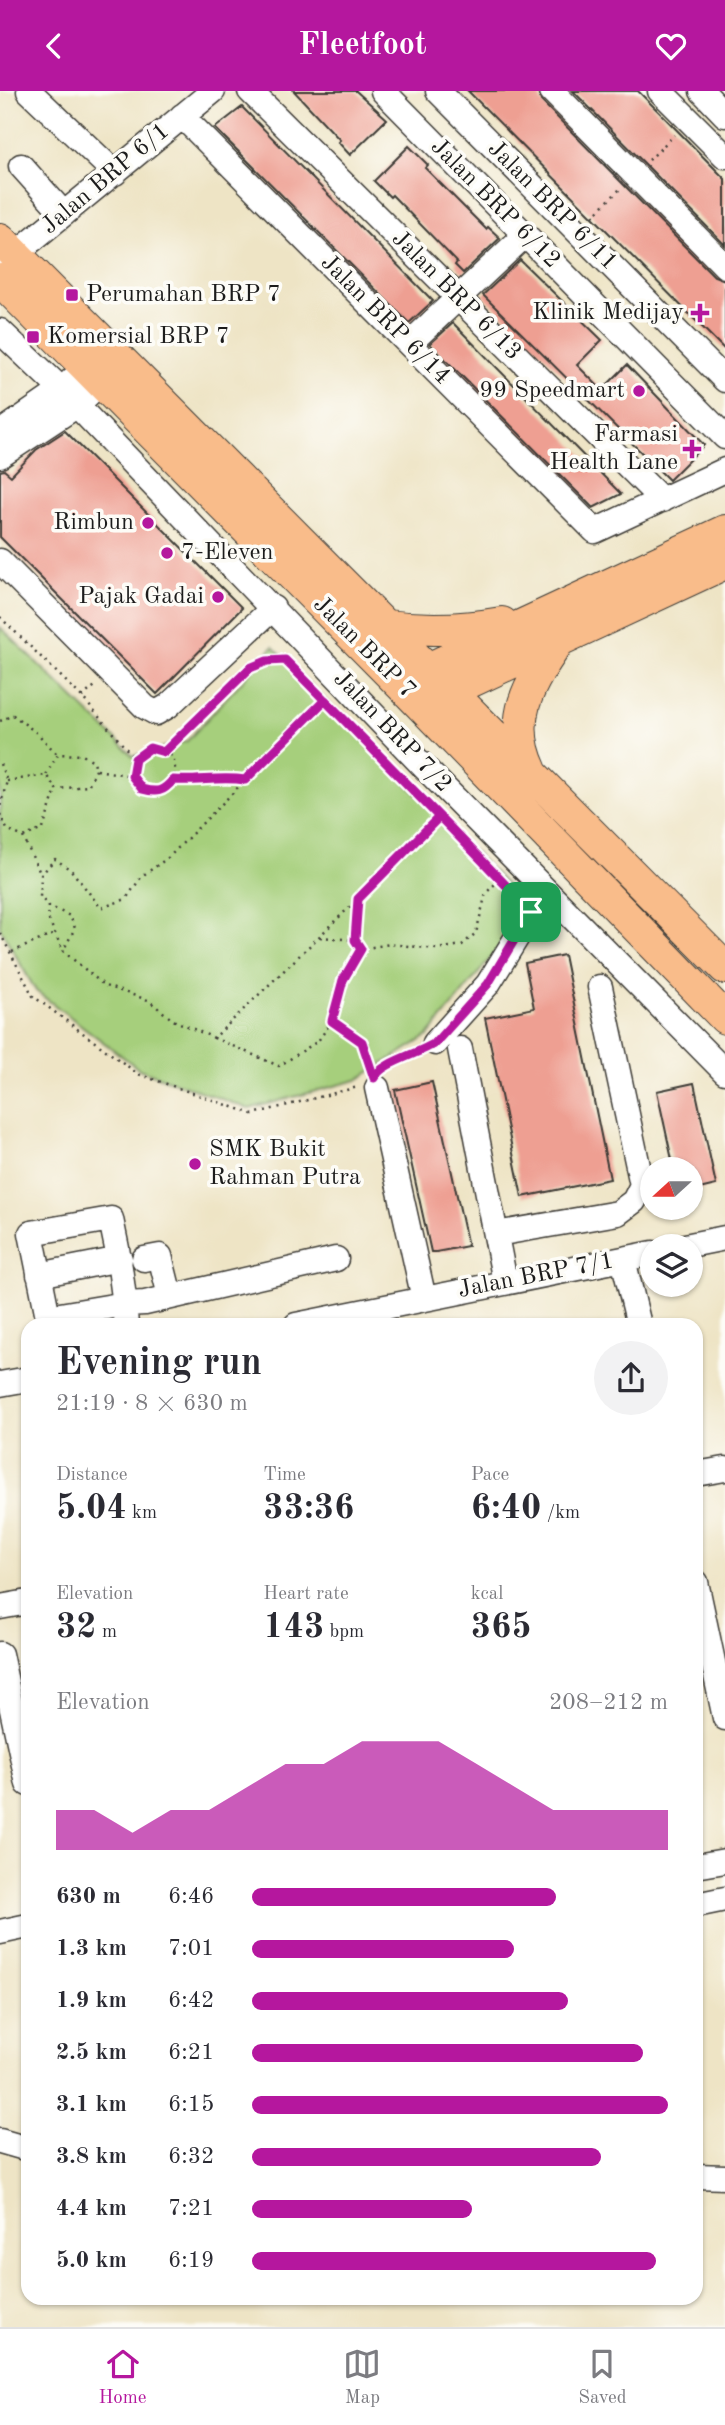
<!DOCTYPE html>
<meta charset="utf-8">
<style>
body{margin:0;font-family:"Old Standard TT",serif;background:#f2f2f3;color:#2b2b33;height:100vh;display:flex;flex-direction:column;font-size:26px;white-space:nowrap}
*{box-sizing:border-box;margin:0}
p{font-size:23px;color:#7c7c81}
.icon{flex:none;width:38px;height:38px;fill:none;stroke:currentColor;stroke-width:2;stroke-linecap:round;stroke-linejoin:round}
.map{position:relative;flex:1;overflow:hidden}
.side{position:absolute;left:21px;top:1227px;width:682px;height:987px;display:flex;flex-direction:column;background:#fff;border-radius:21px;box-shadow:0 2px 5px #0004}
.side>*{flex:none}
.needle{width:46px;rotate:249deg}
.fabs{position:absolute;left:640px;top:1066px;display:grid;gap:14px}
.fabs a{display:grid;place-items:center;width:63px;height:63px;border-radius:50%;background:#fff;box-shadow:0 2px 5px #0004;font-size:35px}
.pin{position:absolute;display:grid;place-items:center;width:60px;height:60px;color:#fff;margin:-30px;border-radius:14px;box-shadow:0 4px 10px #0006}
.round{display:grid;place-items:center;flex:none;width:74px;height:74px;border-radius:37px;background:#f2f2f3}
.overview{display:flex;align-items:center;justify-content:space-between;height:119px;padding:0 35px}
h1{font-size:38px;font-weight:600;line-height:52px}
.metrics{display:grid;grid-template-columns:repeat(3,1fr);gap:10px;height:119px;padding:7px 35px}
.metrics div{display:grid;align-content:center}
.metrics b{font-size:35px;font-weight:600}
.metrics small{font-size:19px;font-weight:400}
.metrics p{font-size:19px}
.chart{height:196px;padding:14px 35px}
.chart p{display:flex;justify-content:space-between}
.chart svg{width:100%;height:126px;margin-top:7px;fill:#b5179e;opacity:.7}
ul{padding:0 35px;list-style:none;font-size:23px}
li{display:grid;grid-template-columns:112px 84px 1fr;align-items:center;height:52px}
li i{height:18px;border-radius:9px;background:#b5179e}
header{display:flex;justify-content:space-between;align-items:center;height:91px;padding:0 35px;background:#b5179e;color:#fff;font-size:32px;font-weight:600}
.tabs{display:flex;justify-content:space-around;align-items:center;height:98px;border-top:2px solid #e1e1e2;background:#fff;font-size:19px;color:#7c7c81}
.tabs a{display:grid;justify-items:center;gap:4px}
.tabs .active{color:#b5179e}
.map>svg:first-child{display:block}
.green{fill:#a6cf7b;stroke:#61764c;stroke-width:2}
.building{fill:#ee9f92}
.lines{fill:none;stroke-linecap:round;stroke-linejoin:round}
.minor-casing{stroke:#3c3a35;stroke-width:27}
.major-casing{stroke:#3c3a35;stroke-width:34}
.path{stroke:#3c3a35;stroke-width:2.5;stroke-dasharray:2 5;stroke-linecap:butt}
.minor{stroke:#fff;stroke-width:24}
.major{stroke:#f9bc8a;stroke-width:32}
.route-casing{stroke:#fff;stroke-width:14}
.route{stroke:#b5179e;stroke-width:9}
.poi-dot{fill:#b5179e;stroke:#fdfcf7;stroke-width:2.5}
.labels{text-anchor:middle;dominant-baseline:central;stroke-width:7;stroke-linejoin:round;paint-order:stroke}
.street-label{font-size:24px;fill:#1c1c1c;stroke:#fdfcf7}
.poi-label{font-size:24px;fill:#1c1c1c;stroke:#fdfcf7;text-anchor:end}
</style>
<header><svg class="icon" aria-label="back" viewBox="0 0 24 24"><path d="M15 5l-7 7 7 7"/></svg>Fleetfoot<svg class="icon" aria-label="heart" viewBox="0 0 24 24"><path d="M12 20l-8-8c-3-5 5-10 8-4 3-6 11-1 8 4z"/></svg></header>
<div class="map">
<svg width="725" height="2236" viewBox="0 0 725 2236">
<rect width="100%" height="100%" fill="#fdfcf7"/>
<filter id="ink" filterUnits="userSpaceOnUse"><feTurbulence type="fractalNoise" baseFrequency=".0143" numOctaves="2"/><feDisplacementMap in="SourceGraphic" scale="14" xChannelSelector="R" yChannelSelector="G"/><feConvolveMatrix kernelMatrix="1 2 1 2 8 2 1 2 1" color-interpolation-filters="sRGB"/></filter>
<filter id="wash" filterUnits="userSpaceOnUse"><feTurbulence type="fractalNoise" baseFrequency=".00686" numOctaves="4" result="noise"/><feDisplacementMap in="SourceGraphic" scale="28" xChannelSelector="R" yChannelSelector="G"/><feGaussianBlur stdDeviation="1.57" result="paint"/><feColorMatrix in="noise" values="0 0 0 0 0 0 0 0 0 0 0 0 0 0 0 0 0 1.4 0 .05"/><feComposite in="paint" operator="in"/></filter>
<g filter="url(#wash)">
<rect width="100%" height="100%" fill="#eee4c5"/>
<path class="green" d="M0,536L133,665L187,650L273,556L530,818L428,945L357,989L249,1018L139,978L36,900L0,837Z"/>
<g id="blocks">
<path class="building" d="M294,0H356L387,28L350,64L338,51L340,49Z
M468,0H538L541,10L714,185L725,189V259Z
M573,0H638L662,24L725,88V154Z
M242,16L433,210L409,232L215,37Z
M409,55L428,74L425,77L486,138L488,136L500,147L463,182L455,174L457,171L392,104L390,106L374,90Z
M520,169L602,249L577,274L602,299L627,274L704,354L669,389L483,204Z
M453,232L621,403L593,417L430,253Z
M65,340L242,517L157,603L0,446V380L4,379L11,385L36,359Z
M564,864L610,1088L522,1106L485,927L534,917L525,872Z
M432,991L468,1155L436,1161H431L395,999Z
M694,992L716,1094L691,1100V1078H674L657,1000Z"/>
</g>
</g>
<g filter="url(#ink)">
<use href="#blocks" fill-opacity="0" stroke="#3c3a35" stroke-width="2"/>
<g class="lines">
<defs>
<path id="minor" d="M29,0L115,82
M250,0L662,409
M383,0L725,346
M438,0L725,289
M552,0L725,175
M660,0L725,65
M702,0L725,24
M182,25L595,440L725,379
M21,75L64,123
M3,173L213,0
M0,240L62,299L424,676L725,981
M409,253L525,144
M0,342L62,299L73,288
M0,365L76,315L101,291
M0,470L145,616L156,622L168,615L273,517
M435,952L488,893L525,833L543,797
M460,958L505,1191
M377,997L424,1208
M496,1143L618,1122L634,1110L642,1094L600,896
M685,1155L725,1147
M144,1168L160,1165L170,1205
M623,1168L639,1234
M39,1184L120,1168
M126,1234C124,1198 119,1163 111,1128L31,1142L48,1226L125,1213L145,1212L336,1168
M296,1234L653,1162
M0,1293L28,1288
M696,1383L725,1378
M696,1491L725,1627
M0,1516L28,1511
M0,1563L28,1693
M696,1775L725,1770
M696,1814L725,1808
M0,1841L28,1835
M0,2050L28,2058
M696,2085L725,2086"/>
<path id="major" d="M0,148L725,877
M0,189L408,601L725,927
M386,535C426,540 463,539 502,532
M416,592L428,578L725,440
M436,614L450,600L725,472
M531,680C506,628 529,593 558,551"/>
</defs>
<use href="#minor" class="minor-casing"/>
<use href="#major" class="major-casing"/>
<path class="path" d="M649,69L674,44
M593,125L620,98
M0,526L82,606L135,668
M82,606L95,595
M0,630L13,624L38,643L57,663
M150,657L173,665C180,691 168,704 142,698L132,685L135,668Z
M164,661L250,577L267,570L285,569L517,806
M0,673L7,690L0,716
M97,679L132,685
M173,689C198,691 221,685 245,689
M7,690L46,684L56,698L88,695L96,679L94,670L82,664L58,663L46,684
M0,723L7,738L23,746L43,738L56,698
M439,726L358,808L214,947L279,975L318,950L332,930L343,889L361,858L390,853L437,858L462,854L476,842L486,802L500,788
M23,746L41,784
M49,815L48,827L63,860
M0,842L33,905L138,983L253,1023L358,996
M320,846L355,849L361,858
M355,849L358,808
M12,861L54,843
M332,930L362,952L372,979
M214,947L173,929L148,909L105,895L63,860L75,837L70,825L49,815L40,806L41,784L55,768L71,779L101,817L126,808L142,785L169,766L325,609
M381,978L417,962"/>
<use href="#minor" class="minor"/>
<use href="#major" class="major"/>
</g>
</g>
<g class="lines" filter="url(#ink)">
<defs>
<path id="route" d="M531,821C464,749 394,680 325,609L245,689C221,685 198,691 173,689C163,701 157,702 142,698L132,685L135,668L150,657L164,661L250,577L267,570L285,569C337,621 388,674 439,726L358,808L355,849L361,858L343,889L332,930L362,951L374,987C382,971 419,963 435,952L488,893L531,821"/>
</defs>
<use href="#route" class="route-casing"/>
<use href="#route" class="route"/>
</g>
<g class="poi-dot">
<rect x="65" y="197" width="14" height="14" rx="3.5"/>
<path d="M696.5 211.5h7v7h7v7h-7v7h-7v-7h-7v-7h7z"/>
<rect x="26" y="239" width="14" height="14" rx="3.5"/>
<circle cx="639" cy="300" r="7"/>
<path d="M688.5 347.5h7v7h7v7h-7v7h-7v-7h-7v-7h7z"/>
<circle cx="148" cy="432" r="7"/>
<circle cx="167" cy="462" r="7"/>
<circle cx="218" cy="506" r="7"/>
<circle cx="195" cy="1073" r="7"/>
</g>
<g class="labels">
<g class="street-label">
<text transform="translate(106 88) rotate(-40)">Jalan BRP 6/1</text>
<text transform="translate(495 113) rotate(45)">Jalan BRP 6/12</text>
<text transform="translate(552 115) rotate(45)">Jalan BRP 6/11</text>
<text transform="translate(456 205) rotate(45)">Jalan BRP 6/13</text>
<text transform="translate(385 229) rotate(45)">Jalan BRP 6/14</text>
<text transform="translate(364 557) rotate(45)">Jalan BRP 7</text>
<text transform="translate(392 641) rotate(46)">Jalan BRP 7/2</text>
<text transform="translate(536 1185) rotate(-11)">Jalan BRP 7/1</text>
</g>
<g class="poi-label">
<text x="86" y="204" text-anchor="start">Perumahan BRP 7</text>
<text x="684" y="222">Klinik Medijay</text>
<text x="47" y="246" text-anchor="start">Komersial BRP 7</text>
<text x="625" y="300">99 Speedmart</text>
<text x="678" y="344">Farmasi<tspan x="678" dy="28">Health Lane</tspan></text>
<text x="134" y="432">Rimbun</text>
<text x="181" y="462" text-anchor="start">7-Eleven</text>
<text x="204" y="506">Pajak Gadai</text>
<text x="209" y="1059" text-anchor="start">SMK Bukit<tspan x="209" dy="28">Rahman Putra</tspan></text>
</g>
</g>
</svg>
<div class="fabs">
<a><svg class="needle" viewBox="-14 -14 28 28"><path d="M0-13l5 13h-10z" fill="#e53935"/><path d="M0 13l5-13h-10z" fill="#7c7c81"/></svg></a>
<a><svg class="icon" aria-label="layers" viewBox="0 0 24 24"><path d="M12 4l9 5-9 5-9-5zM3 14l9 5 9-5"/></svg></a>
</div>
<div class="pin" style="left:531px;top:821px;background:#1e9e55"><svg class="icon" aria-label="arrive" viewBox="0 0 24 24"><path d="M6 21V4h12l-3 4 3 4H6"/></svg></div>
<section class="side">
<div class="overview"><div><h1>Evening run</h1><p>21:19 · 8 × 630 m</p></div><a class="round"><svg class="icon" aria-label="share" viewBox="0 0 24 24"><path d="M12 15V3M7 8l5-5 5 5M5 13v7h14v-7"/></svg></a></div>
<div class="metrics">
<div><p>Distance</p><b>5.04<small> km</small></b></div>
<div><p>Time</p><b>33:36</b></div>
<div><p>Pace</p><b>6:40<small> /km</small></b></div>
</div>
<div class="metrics">
<div><p>Elevation</p><b>32<small> m</small></b></div>
<div><p>Heart rate</p><b>143<small> bpm</small></b></div>
<div><p>kcal</p><b>365</b></div>
</div>
<div class="chart"><p><span>Elevation</span>208–212 m</p>
<svg viewBox="0 0 160 44" preserveAspectRatio="none"><path d="M0 44V30L10 30L20 38L30 30L40 30L50 22L60 14L70 14L80 6L90 6L100 6L110 14L120 22L130 30L140 30L150 30L160 30V44z"/></svg>
</div>
<ul>
<li><b>630 m</b>6:46<i style="width:73%"></i></li>
<li><b>1.3 km</b>7:01<i style="width:63%"></i></li>
<li><b>1.9 km</b>6:42<i style="width:76%"></i></li>
<li><b>2.5 km</b>6:21<i style="width:94%"></i></li>
<li><b>3.1 km</b>6:15<i style="width:100%"></i></li>
<li><b>3.8 km</b>6:32<i style="width:84%"></i></li>
<li><b>4.4 km</b>7:21<i style="width:53%"></i></li>
<li><b>5.0 km</b>6:19<i style="width:97%"></i></li>
</ul>
</section>
</div>
<nav class="tabs">
<a class="active"><svg class="icon" aria-label="home" viewBox="0 0 24 24"><path d="M3 11l9-7 9 7M6 9v11h12V9"/></svg>Home</a>
<a><svg class="icon" aria-label="map" viewBox="0 0 24 24"><path d="M3 6l6-2 6 2 6-2v14l-6 2-6-2-6 2zM9 4v14M15 6v14"/></svg>Map</a>
<a><svg class="icon" aria-label="saved" viewBox="0 0 24 24"><path d="M7 4h10v16l-5-4-5 4z"/></svg>Saved</a>
</nav>
